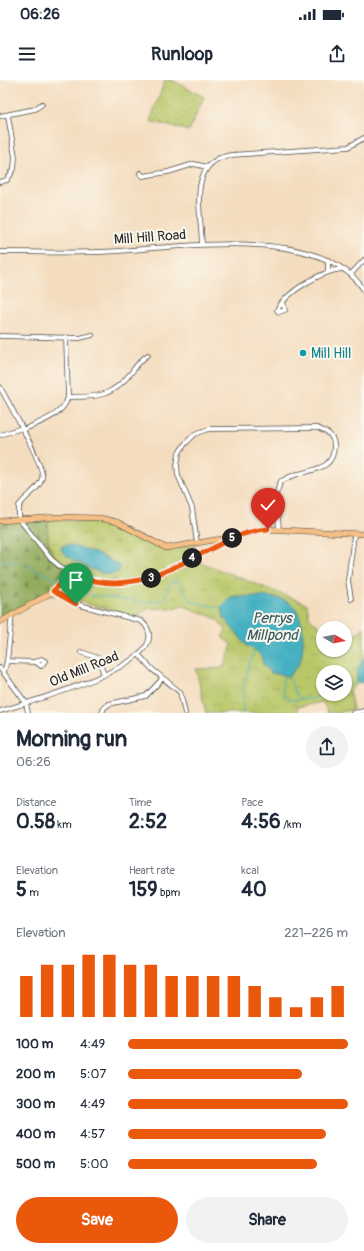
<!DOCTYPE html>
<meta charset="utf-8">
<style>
body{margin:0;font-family:Pangolin,sans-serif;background:#f2f2f3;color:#1f2937;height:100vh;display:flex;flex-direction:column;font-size:15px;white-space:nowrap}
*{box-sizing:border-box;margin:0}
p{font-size:13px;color:#747a83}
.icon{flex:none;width:22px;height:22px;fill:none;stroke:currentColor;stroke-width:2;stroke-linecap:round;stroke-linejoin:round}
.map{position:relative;height:633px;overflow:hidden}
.sheet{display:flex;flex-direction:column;background:#fff;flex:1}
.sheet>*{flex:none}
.needle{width:26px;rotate:99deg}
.controls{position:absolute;left:316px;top:541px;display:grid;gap:8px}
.controls a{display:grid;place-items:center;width:36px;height:36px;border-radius:50%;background:#fff;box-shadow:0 1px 3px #0004;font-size:20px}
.pin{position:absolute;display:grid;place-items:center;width:34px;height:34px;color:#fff;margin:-41px -17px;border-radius:50% 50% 50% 0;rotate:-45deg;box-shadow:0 0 4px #0007}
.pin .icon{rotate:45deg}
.km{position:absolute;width:20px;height:20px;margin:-10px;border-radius:50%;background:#222;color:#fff;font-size:11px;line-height:20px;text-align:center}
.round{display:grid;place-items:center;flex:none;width:42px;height:42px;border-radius:21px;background:#f2f2f3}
.overview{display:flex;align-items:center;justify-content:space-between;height:68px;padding:0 16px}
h1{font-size:22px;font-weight:700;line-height:30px}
.figures{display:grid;grid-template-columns:repeat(3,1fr);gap:6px;height:68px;padding:4px 16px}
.figures div{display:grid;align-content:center}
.figures b{font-size:20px;font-weight:700}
.figures small{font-size:11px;font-weight:400}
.figures p{font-size:11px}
.chart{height:112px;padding:8px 16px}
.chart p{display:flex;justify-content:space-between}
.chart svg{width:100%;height:72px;margin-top:4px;stroke:#ea580c;stroke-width:6}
.cta{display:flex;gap:8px;margin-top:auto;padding:8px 16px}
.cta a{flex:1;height:46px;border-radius:24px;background:#ea580c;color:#fff;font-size:16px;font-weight:700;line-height:46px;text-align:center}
.cta a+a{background:#f2f2f3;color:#1f2937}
ul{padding:0 16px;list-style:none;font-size:13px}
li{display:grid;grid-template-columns:64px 48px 1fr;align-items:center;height:30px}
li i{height:10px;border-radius:5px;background:#ea580c}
.status{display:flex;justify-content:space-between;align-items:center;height:28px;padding:0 20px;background:#fff;direction:ltr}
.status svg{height:11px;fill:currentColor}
header{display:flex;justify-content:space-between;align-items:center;height:52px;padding:0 16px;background:#fff;font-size:18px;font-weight:700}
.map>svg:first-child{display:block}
.grass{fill:url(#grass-dots);stroke:#72794a}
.forest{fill:url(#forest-firs);stroke:#5e6c44}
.park{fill:url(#park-crowns);stroke:#72794a;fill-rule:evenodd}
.water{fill:#44b0c1;stroke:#386e76}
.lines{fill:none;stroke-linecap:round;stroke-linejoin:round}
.stream{stroke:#44b0c1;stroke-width:1}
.minor-casing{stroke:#494641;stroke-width:5.5}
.major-casing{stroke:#494641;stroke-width:6}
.minor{stroke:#fff;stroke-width:4}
.major{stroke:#f5bf86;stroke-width:5}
.route-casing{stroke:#fff;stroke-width:8}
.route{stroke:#ea580c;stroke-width:5}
.culture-dot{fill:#0f9aa8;stroke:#fbf7ec;stroke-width:1.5}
.labels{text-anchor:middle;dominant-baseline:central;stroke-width:4;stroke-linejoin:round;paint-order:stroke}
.street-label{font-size:14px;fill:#2b2b2b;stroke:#fbf7ec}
.culture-label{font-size:14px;fill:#0d838f;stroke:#fbf7ec;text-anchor:start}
.water-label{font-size:15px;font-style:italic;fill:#345a60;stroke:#fbf7ec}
</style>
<div class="status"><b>06:26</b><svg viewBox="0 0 49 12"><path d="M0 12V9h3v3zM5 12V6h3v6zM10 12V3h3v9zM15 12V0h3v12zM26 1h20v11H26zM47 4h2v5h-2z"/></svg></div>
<header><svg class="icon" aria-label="menu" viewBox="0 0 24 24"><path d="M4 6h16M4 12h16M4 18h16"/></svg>Runloop<svg class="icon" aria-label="share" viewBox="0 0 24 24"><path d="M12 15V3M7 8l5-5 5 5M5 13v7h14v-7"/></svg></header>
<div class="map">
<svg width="364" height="633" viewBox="0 0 364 633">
<defs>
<pattern id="grass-dots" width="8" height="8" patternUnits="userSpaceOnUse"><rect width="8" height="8" fill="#b9c769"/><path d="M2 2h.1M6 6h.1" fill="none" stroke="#9fab5b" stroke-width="1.8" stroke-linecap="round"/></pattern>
<pattern id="forest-firs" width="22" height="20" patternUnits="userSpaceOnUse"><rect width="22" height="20" fill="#92ac5d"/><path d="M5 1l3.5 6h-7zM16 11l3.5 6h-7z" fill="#778c4d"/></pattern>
<pattern id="park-crowns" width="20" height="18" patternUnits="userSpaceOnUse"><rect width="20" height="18" fill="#b9c769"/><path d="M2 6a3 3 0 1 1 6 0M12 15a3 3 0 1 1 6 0" fill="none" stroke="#9fab5b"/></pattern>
</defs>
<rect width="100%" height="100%" fill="#fbf7ec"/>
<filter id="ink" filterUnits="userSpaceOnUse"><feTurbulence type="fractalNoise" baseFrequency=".025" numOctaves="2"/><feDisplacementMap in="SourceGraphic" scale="8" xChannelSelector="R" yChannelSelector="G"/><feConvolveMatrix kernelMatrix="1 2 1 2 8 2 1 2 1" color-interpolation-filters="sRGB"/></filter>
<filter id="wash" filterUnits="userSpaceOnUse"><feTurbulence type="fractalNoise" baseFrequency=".012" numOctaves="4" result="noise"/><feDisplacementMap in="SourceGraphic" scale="16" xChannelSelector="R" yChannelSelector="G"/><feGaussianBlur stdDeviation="0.9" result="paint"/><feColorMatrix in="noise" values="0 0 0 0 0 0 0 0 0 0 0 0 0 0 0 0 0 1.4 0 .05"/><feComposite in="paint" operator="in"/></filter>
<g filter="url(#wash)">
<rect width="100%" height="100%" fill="#f4ddbf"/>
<path class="grass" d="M165,0H172L204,17L189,51L150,41Z"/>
<path class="forest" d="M49,439C45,466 52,474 68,495L55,515H41L0,540V442Z"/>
<path class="park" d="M49,439L102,442L167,467L196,465L176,484L189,478L307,524L309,537L323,550V570H345V556L353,557L364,547V599H362L349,611L353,629L338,633H328L323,622L297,627V633H206L196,589L223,588L232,565L222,557L226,550L217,539L182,525L172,529L148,528L137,537L55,515L68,495C52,474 45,466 49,439ZM323,592H345V614H323Z"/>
<path class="water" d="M69,465C87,469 104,476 120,486L119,492C115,493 111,495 107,494C97,493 64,478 61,469L62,466Z
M238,516C255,517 275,514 290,523C305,532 305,567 300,581C298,587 293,591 289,596L271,593L263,584L261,576L255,570L247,566L224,538L221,527L231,517Z
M364,578V603L357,602C356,594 359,584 364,578Z"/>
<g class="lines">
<path class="stream" d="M0,479L26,485L59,501
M62,503L85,514L145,523L164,519L171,502L178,501L192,522L222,528
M284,594C283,607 278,625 301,619
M289,596L294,611L301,619H311L325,614
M345,606L357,602
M243,633C242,611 246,590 255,570"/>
</g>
</g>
<g filter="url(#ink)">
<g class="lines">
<defs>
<path id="minor" d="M0,36L35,29L42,24
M140,93L143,96L168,92L194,84L207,87
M0,102L7,100L14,89L15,77L8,36
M202,164C201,132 187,81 231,75L348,67L364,58
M0,172C32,172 65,173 97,172C167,170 320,141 364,210
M328,191V180
M351,194L364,180
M283,222L285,230L279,232L277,230C287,211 322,191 342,189
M0,256L80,258L92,255
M0,307C7,320 46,388 42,398C39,410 25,416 19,426V439L51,479L67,492
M68,317C99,317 111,317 131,293C136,286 141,279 148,275
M23,350C39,342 63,336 68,317L66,257
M0,355L22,348
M197,463L192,428L178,395L177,385L179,373L185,364L195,354L209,349L317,348C325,351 333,354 334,364C335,388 317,389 298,394C292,395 287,399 281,401L276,414L279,449
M351,519L348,500L354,455
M81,572L98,578L104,595
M139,575L152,589L180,612L185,633
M7,581L36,582L41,586L45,581L41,579L36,582
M0,588L26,623L28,633
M4,592L7,581L12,534
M0,631C26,623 157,588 149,553C148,548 145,544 141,541L76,524L53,511
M102,633L104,628L109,624L146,616L163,598
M353,633L364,631"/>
<path id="major" d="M0,441L59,437L100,438L117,442L166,468L233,457L263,449L364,454
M0,542L56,510L67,492C130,520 174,487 228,460"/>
</defs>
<use href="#minor" class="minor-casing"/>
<use href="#major" class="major-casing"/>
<use href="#minor" class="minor"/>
<use href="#major" class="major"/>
</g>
</g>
<g class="lines" filter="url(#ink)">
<defs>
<path id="route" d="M76,524L53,511L61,503L67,492C125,518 162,493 213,468C230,459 248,450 268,449"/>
</defs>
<use href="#route" class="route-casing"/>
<use href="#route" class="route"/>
</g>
<circle class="culture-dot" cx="303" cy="273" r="4"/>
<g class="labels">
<g class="street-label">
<text transform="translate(150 157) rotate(-4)">Mill Hill Road</text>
<text transform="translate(84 589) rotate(-22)">Old Mill Road</text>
</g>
<g class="culture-label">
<text x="311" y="273">Mill Hill</text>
</g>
<g class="water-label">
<text x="272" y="538">Perrys<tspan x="272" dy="17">Millpond</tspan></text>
</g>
</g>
</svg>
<div class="controls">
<a><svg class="needle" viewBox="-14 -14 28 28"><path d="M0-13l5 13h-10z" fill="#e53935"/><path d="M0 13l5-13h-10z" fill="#747a83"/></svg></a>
<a><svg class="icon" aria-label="layers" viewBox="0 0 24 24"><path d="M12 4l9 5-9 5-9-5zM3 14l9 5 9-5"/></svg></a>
</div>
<div class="pin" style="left:76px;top:524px;background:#1e9e55"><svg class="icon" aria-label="arrive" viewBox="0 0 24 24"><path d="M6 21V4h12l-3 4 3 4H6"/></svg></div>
<div class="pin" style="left:268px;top:449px;background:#d93025"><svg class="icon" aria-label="check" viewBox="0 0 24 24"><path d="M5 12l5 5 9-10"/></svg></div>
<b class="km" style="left:151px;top:498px">3</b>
<b class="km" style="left:192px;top:478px">4</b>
<b class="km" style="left:232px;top:458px">5</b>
</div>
<section class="sheet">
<div class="overview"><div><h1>Morning run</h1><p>06:26</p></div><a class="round"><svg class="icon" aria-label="share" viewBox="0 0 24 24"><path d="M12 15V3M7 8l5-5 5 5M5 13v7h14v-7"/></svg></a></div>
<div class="figures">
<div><p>Distance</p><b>0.58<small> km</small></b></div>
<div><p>Time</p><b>2:52</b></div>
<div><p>Pace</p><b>4:56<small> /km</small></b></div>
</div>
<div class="figures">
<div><p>Elevation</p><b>5<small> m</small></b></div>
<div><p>Heart rate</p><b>159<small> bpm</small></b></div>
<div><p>kcal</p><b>40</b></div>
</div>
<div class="chart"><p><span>Elevation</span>221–226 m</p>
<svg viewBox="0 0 160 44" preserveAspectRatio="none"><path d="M5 44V19M15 44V12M25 44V12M35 44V6M45 44V6M55 44V12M65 44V12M75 44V19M85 44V19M95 44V19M105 44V19M115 44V25M125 44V32M135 44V38M145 44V32M155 44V25"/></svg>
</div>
<ul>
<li><b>100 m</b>4:49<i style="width:100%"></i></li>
<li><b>200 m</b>5:07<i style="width:79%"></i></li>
<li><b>300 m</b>4:49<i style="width:100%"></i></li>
<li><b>400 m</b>4:57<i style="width:90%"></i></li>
<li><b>500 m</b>5:00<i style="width:86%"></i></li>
</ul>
<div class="cta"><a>Save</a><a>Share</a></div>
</section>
